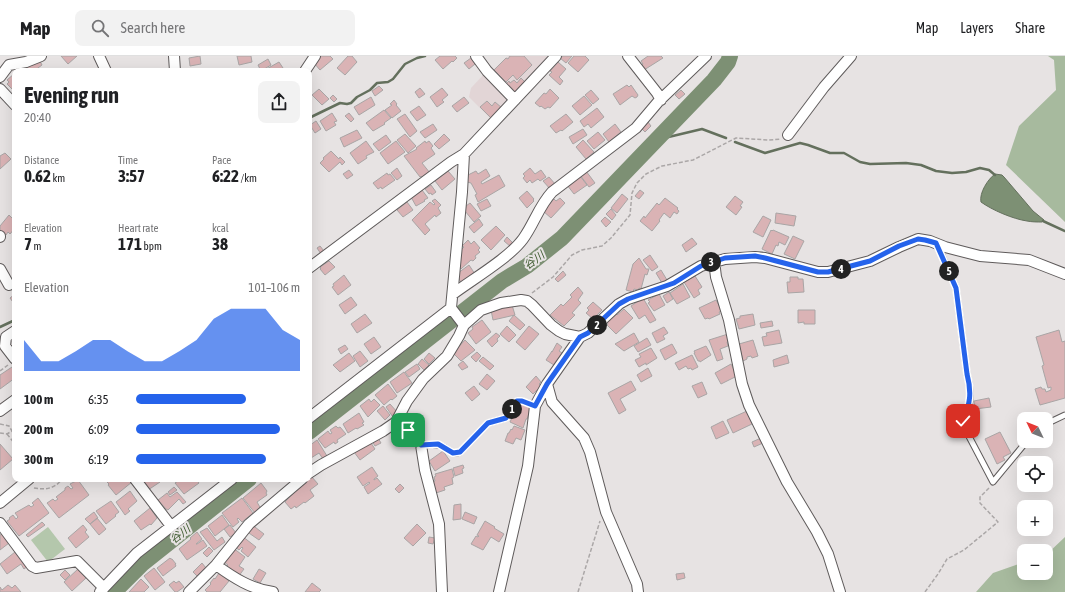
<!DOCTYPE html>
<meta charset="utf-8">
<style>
body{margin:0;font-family:"Asap Condensed","Noto Sans JP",sans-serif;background:#f2f2f2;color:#202124;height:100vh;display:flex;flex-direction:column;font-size:15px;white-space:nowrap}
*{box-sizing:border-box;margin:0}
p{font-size:13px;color:#757577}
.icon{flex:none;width:22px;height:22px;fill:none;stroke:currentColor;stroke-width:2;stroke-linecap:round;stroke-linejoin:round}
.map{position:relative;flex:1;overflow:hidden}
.drawer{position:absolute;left:12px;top:12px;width:300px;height:414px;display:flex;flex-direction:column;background:#fff;border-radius:8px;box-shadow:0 4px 16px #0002}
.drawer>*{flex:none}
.needle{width:26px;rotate:313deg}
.tools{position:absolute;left:1017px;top:356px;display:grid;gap:8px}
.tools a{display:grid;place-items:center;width:36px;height:36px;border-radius:8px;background:#fff;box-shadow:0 4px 16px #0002;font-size:20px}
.pin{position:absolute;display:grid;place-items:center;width:34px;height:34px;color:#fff;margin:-17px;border-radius:8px;box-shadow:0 2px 6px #0006}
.km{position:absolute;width:20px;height:20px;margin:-10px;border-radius:50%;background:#222;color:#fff;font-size:11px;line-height:20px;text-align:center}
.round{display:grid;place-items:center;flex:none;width:42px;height:42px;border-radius:8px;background:#f2f2f2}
.head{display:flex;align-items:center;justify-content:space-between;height:68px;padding:0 12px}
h1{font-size:22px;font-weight:700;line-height:30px}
.figures{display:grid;grid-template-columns:repeat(3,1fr);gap:6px;height:68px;padding:4px 12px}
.figures div{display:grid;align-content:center}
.figures b{font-size:17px;font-weight:700}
.figures small{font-size:11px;font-weight:400}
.figures p{font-size:11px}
.chart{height:112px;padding:8px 12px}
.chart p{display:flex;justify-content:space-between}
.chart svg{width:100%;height:72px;margin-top:4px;fill:#2563eb;opacity:.7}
ul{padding:0 12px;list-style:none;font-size:13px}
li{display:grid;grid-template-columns:64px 48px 1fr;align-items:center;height:30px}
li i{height:10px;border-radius:5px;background:#2563eb}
header{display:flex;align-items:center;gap:24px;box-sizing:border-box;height:56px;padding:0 20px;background:#fff;border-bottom:1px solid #e0e0e0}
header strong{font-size:19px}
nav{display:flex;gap:22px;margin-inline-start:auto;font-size:14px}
.search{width:280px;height:36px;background:#f2f2f2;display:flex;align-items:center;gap:10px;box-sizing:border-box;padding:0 14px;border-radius:8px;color:#757577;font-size:15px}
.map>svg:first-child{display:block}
.built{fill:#e2d5d6}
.green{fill:#b4c7ac}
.forest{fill:#a7ba9e}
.water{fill:#7d9074;stroke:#64705d}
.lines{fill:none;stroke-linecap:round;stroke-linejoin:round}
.stream{stroke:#64705d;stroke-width:2.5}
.river{stroke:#7d9074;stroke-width:16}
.building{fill:#dab3b5;stroke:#a9a5a5}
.service-casing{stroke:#5f5b5b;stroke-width:7}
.minor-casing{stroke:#5f5b5b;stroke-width:12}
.path{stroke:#aba7a7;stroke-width:1.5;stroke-dasharray:4 2;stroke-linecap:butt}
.service{stroke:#fff;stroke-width:5}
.minor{stroke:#fff;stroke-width:10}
.route-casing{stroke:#fff;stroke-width:8}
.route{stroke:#2563eb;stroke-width:5}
.labels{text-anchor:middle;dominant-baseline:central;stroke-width:4;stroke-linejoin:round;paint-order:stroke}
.water-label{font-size:11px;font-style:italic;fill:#3b582c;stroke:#e7e3e3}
</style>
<header>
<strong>Map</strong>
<div class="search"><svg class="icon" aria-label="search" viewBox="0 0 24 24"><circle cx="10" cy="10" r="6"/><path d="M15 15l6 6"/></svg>Search here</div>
<nav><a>Map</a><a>Layers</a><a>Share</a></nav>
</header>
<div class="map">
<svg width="1065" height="536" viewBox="0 0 1065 536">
<rect width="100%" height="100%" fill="#e7e3e3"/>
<path class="built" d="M508,0H551L517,36L491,16Z
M486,16L510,42L491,63L469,41L471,32Z"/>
<path class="green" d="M48,471L65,493L48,506L31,484Z"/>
<path class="forest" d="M1048,0H1065V166L1006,109L1019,70L1056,34L1054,4Z
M1065,481V536H976L993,517L1024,506V517H1046V499Z"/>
<path class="water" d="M995,118L1002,119L1004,121L1033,155L1044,164L1042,166C1037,166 1032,166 1027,165C1013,163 992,154 981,146C979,137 988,123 995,118Z"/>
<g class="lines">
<path class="stream" d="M309,62L340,47L347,48L351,47L357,41L370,34L377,27L388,26L393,23L405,8L417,2L425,0
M656,84L702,73L726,82
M735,86L765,97L800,87L808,89L830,97H844L860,106L870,108L906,107L921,109L936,115L952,117L966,116L980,112L989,114L995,119
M1043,165L1065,175
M0,271L15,264"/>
<path class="river" d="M309,376L502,225L527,210L562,182L714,24L728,6L730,0
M114,536L142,508L249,423"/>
</g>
<path class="building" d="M61,0H77L68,8Z
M200,0L201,8L190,10L189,2Z
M237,0H251L252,6L239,9Z
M320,0H330L333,3L320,14L314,7L319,3L318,2Z
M348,0H352L357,6L345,19L337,12Z
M440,0H455L457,2L453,6L452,5L443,13L435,4Z
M510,0H524L532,9L517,24L513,19L506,26L494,14L506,2L508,3Z
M563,0H572L566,7L560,2Z
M574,0H585L589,4L578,16L568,7Z
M648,0H661L663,2L644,14L641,9L643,8L641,5Z
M471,2L475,8L469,13L464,7Z
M268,3L271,9L261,15L258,9Z
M40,5L42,9L34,15H30L27,11Z
M279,6L285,15H263Z
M558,6L566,13L559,21L563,25L560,29L549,19L552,16L550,15Z
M15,17V34L14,35L7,28L9,26L7,24Z
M521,22L526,27L514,38L505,29L509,25L510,27L514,24L517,27Z
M627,29L629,31L631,29L638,39L637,41L635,42L632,40L620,49L613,38Z
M379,30L383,34L375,40L372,35Z
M420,32L425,38L419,42L415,36Z
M442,32L448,39L442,44L444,46L437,51L430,41Z
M319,33L329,43L322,49L312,39Z
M550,33L559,42L550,52L548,51L545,53L541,50L540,51L535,47L544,37L546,38Z
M591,34L599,43L593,48L585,39Z
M681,34L685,38L679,43L675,39Z
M333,39L337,43L334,46L330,42Z
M584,40L592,49L580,59L572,50Z
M371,41L375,49L359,59L354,51Z
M464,41L469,47L457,56L452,50Z
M394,44L397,48L396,49L401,55L392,62L385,54L392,49L390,48Z
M487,45L492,50L495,46L502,52L491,62L480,51Z
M419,50L426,59L417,65L410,56Z
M597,52L604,61L591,72L588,68L584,71L580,65Z
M384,54L391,62L384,67L385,68L373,75L366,67Z
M332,57L337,65L334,66L336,69L326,75L320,65Z
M349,57L354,63L351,66L345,60Z
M405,58L417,75L410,81L397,63Z
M566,58L573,66L562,75L561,74L556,77L550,70Z
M316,65L321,73L315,77L310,69Z
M648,66L651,70L645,76L641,72Z
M433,68L437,74L425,82L420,76Z
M615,68L621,76L609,86L603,78Z
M583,73L587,79L573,88L569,81Z
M357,74L362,82L344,91L340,82Z
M598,76L605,84L594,93L587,85Z
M405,78L416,90L408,97L397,84Z
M444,78L450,84L439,93L434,88Z
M386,79L391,86L379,95L373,88Z
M583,84L594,96L586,103L576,91Z
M366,85L374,96L366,100L367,102L358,108L350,97Z
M396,85L405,96L388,108L380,97Z
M425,85L426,87L429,85L433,90L431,92L435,98L422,107L430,117L423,123L421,120L420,121L404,100L417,93L416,92Z
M331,95L339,103L340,101L345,106L342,109L340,106L329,116L320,107L324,103L323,102Z
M5,97L11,103L0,113V100Z
M397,112L402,120L397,124L391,117Z
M530,112L535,118L541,114L546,121L540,125L538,123L532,127L530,124L527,127L523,122L525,120L523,118Z
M486,113L490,120L481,126L482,128L499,119L505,130L478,146L475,139L477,138L471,127L467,126L468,119L476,115L478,118Z
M349,114L353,119L347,123L343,118Z
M448,115L455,123L442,134L435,125Z
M586,115L595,127L589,131L580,119Z
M387,117L388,119L390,118L395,124L382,133L381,131L378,133L373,127Z
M580,120L587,129L574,138L567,129Z
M549,121L556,129L551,134L543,125Z
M431,129L436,136L432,139L431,137L429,138L425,133Z
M422,134L428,142L424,144L425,145L416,150L411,141Z
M640,134L644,137L639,143L635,140Z
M527,135L534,143L533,144L534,145L527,152L519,142Z
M622,138L628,143L617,157L611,152Z
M735,140L743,146L740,150L742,151L736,159L726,151Z
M560,142L565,147L551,162L543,155L554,143L556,145Z
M665,142L678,152L677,153L679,155L677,158L674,156L670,162L664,157L659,164L660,165L652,175L640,165L644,160L645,162L657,147L659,149Z
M435,143L441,149L438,152L441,157L436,161L435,159L425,168L430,174L425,179L412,164L430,146L434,149L435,148L432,145Z
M487,143L491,150L481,155L477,148Z
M407,146L413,154L403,161L397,154Z
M470,147L481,160L474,166L465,155L466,150Z
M611,153L616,159L612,164L606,158Z
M776,157L796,160L794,170L775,167Z
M9,159L14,164L13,166L15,168V172L10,178L8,176L6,179L0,174V170Z
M763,160L771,164L763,181L753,176Z
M605,161L611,166L606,171L601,165Z
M479,163L483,169L474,177L469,171Z
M496,170L505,179L491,194L481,184Z
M771,174L772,175L773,174L789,181L785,189L779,186L778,190L776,189L772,198L762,193Z
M793,180L804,185L795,203L784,198Z
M507,181L514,188L511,191L504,185Z
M692,182L697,188L686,196L682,189Z
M468,184L471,188L474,185L480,192L478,194L480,196L475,200L476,202L473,205L471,204L461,213L459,210L460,195L464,191L462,190Z
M320,190L324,195L321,198L317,192Z
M650,199L658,211L652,215L643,204Z
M639,202L646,213H649L647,219L645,218L641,233L639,232L638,234L634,233L633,236L626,234L633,208Z
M329,205L335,211L325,219L320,213L321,212L320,211Z
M469,209L475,218L462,228L458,221L459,219L458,217Z
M661,214L667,224L662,227L656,217Z
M563,215L566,219L558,226L555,223Z
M344,219L351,229L338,239L332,231L334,230L333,228Z
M695,220L702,231L698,234L700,238L694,242L684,226Z
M790,221H798V223H803L804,236L788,237L787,226H790Z
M683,228L690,241L677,248L670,237Z
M578,231L583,237L578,244L581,247L572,257L575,259L564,270L550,259L561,248L563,250L572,241L570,239Z
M669,236L673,243L667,247L663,240Z
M15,238V249L10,242Z
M659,238L665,249L654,255L648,247L650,246L648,244Z
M351,241L357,249L345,258L339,249Z
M643,242L656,264L650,267L645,259L639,263L631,250Z
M716,244L722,255L719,256L720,258L709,263L708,262L705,263L699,252Z
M593,246L602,254L593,263L586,257L589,254L587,252Z
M512,249L515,259L493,264L491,254Z
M624,253L633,262L616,278L607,269L608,268L607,266L616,258L617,259Z
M798,254H815V268H804V266L798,267Z
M365,258L372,267L357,277L351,268Z
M753,258L755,269L739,273L736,263L740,262V260Z
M514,259L525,269L520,274L509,265Z
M482,264L491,276L476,288L468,277L473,273L472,271Z
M772,265L773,270L761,272L760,267Z
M507,270L516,279L509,286L500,278Z
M529,270L539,278L525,294L516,286Z
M664,271L668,277L663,280L665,283L657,287L652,277Z
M779,274L782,287L764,290L762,281L767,280L766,277Z
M1059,274L1062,286L1065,285V342L1040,349L1035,333L1041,331L1042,333H1045L1046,336L1051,334V331L1048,332L1042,310L1044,309L1036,281Z
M496,277L500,280L497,283L498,285L492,291L487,285Z
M634,277L639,286L624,295L615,288Z
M728,278L730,285L727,286L728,290L720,293L723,303L717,305L709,284Z
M374,281L381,291L371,298L364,288Z
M647,282L651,289L638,296L634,290Z
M465,284L475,294L461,305L453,297Z
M753,284L758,300L752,302L751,300L747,301V303L743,305L739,288Z
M557,287L562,291L559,295L562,297L554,309L546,304L552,295V296Z
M672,288L677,297L665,304L660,294Z
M345,289L348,293L341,298L338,293Z
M706,290L711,299L700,306V305H698L694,297H695L694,295Z
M651,292L657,302L646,309V307L639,311L635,304L641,301L639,298Z
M360,295L368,305L360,311L353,300Z
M477,296L481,300L476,306L471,301Z
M349,297L355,305L340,316L333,309Z
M429,297L435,302L429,308L424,303Z
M692,299L698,311L692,314L691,312L688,313L686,310L679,314L675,307Z
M787,299L789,307L774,311L773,304Z
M483,301L494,310L490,314L479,305Z
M422,303L429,309L424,314L418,308Z
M463,305L468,311L462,314L458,309Z
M417,308L420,313L409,321L405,316Z
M731,308L737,320L721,328L715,317Z
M12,311L15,315V322L0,333V319Z
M648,312L652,320L641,326L637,319Z
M404,316L412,327L397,337L390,326Z
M487,318L495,325L487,334L479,328Z
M536,320L541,326L539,328L541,330L533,338L526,331Z
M631,325L636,334L620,343L626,354L619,358L608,337Z
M702,326L707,338L698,342L692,330Z
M388,328L397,340L392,344L391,343L384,349L375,339Z
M474,330L480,338L472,345L465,337Z
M989,342L991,351L975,353L974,345Z
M369,343L371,346L374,343L380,349L368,361L360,350Z
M519,347L531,352L527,363H526L523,372L510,366Z
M390,348L398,357L393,361L386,351Z
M383,350L390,359L385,364L377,355Z
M747,355L752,368L733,377L727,364Z
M359,357L364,366L362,367L364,369L357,373L356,372L348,377L343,368Z
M723,365L729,377L716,383L711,371Z
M336,370L338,372L340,371L346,378L337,384L338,386L335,388L334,386L325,392L318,383L328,375L330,378L332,377L330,374Z
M514,370L525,374L521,384L516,382L513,388L505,385L508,377H509L511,373L512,374Z
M1000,376L1011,397L1003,401L1005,404L997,408L985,383Z
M378,382L381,387L375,390L372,385Z
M761,382L763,387L754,391L752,386Z
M317,384L327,400L323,403L319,397L311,402L309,398V390Z
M371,387L375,393L360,404L354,396Z
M0,388L13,403L0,414Z
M443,395L450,405L435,415L429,405Z
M463,409L464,412L462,413L463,417L455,420L453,412Z
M372,411L378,420L374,423V424L377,422L382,428L368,438L364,431L370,427L369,426L363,430L357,421Z
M452,413L454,421L452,422L453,428L444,431L445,434L436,437L431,427L435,425L434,421L436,420L435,418Z
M311,420L318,428L310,434L314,440L305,447L304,446L296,452L295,450L291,453L285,446L307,423H309Z
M112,423H130L132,426L116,439L108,429L109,428L107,426Z
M144,423H158L160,426L148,434L141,425Z
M181,423H196L199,427L184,438L175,427Z
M78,424L89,439L59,462L47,447L53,443L55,445L58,443L56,441L65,434V432L68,430L71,433L73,432L70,428Z
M261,427L267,435L266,437L267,439L257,446L261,453L255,457L243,442Z
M400,428L404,432L399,437L395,433Z
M174,431L177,434L170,439L168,436Z
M130,435L137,445L128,453L130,455L125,459L116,446Z
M177,436L186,446L183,448L179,443L168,454L166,453L158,444L167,437L170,441Z
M38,442L49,457L19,480L7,465L10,463L9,462L13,459L16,463L18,461L15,457L29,449L31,451L34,449L32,447Z
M242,442L253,457L242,466L238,462L237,463L239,466L233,471L222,457Z
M111,445L119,456L115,459L116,460L106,468L96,455Z
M461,448V463L453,464L454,449Z
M150,452L157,462L151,469L150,468L141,474L134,465Z
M94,456L98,462L90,468L85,463Z
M465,456L477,461L474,468L462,463Z
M222,459L229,469L215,480L208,470Z
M97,462L106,473L99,479L90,468Z
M485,465L495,471L494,472L504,478L499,486L491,481L483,494L471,488L476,480L478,481L479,480L477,479Z
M42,466L45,469L28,481L26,479Z
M251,468L264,478L259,484L246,475Z
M417,468L426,477L413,490L404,482Z
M83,469L87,474L85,476L89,481L76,492L68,482Z
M230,469L236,477L230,481L224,473Z
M207,472L217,485L222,481L225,486L214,494L200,476Z
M197,476L202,483L196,488H197L203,484L207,490L187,504L179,493L191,483L190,482Z
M2,478L9,487L0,494V479Z
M242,480L256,491L248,501L241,495L243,492L242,491L239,494L234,490Z
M429,481L435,482L433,488L428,487Z
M209,491L213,495L207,501L203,497Z
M233,492L245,501L239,510L244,513L238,521L226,511L228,509L224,506Z
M15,496L17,499L18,498L28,510L24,513L21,508L7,518L0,508Z
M170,502L171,503H172L176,508H175L176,510L163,520L157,512Z
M202,507L206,512L197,520L193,516Z
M154,512L165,526L155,534L144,520Z
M78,513L86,522L72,535L64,526Z
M259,513L266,517L260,527L253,523Z
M65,514L70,519L65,524L60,519Z
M219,517L229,525L220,536H207L205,534L211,528L210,527L214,522L215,523Z
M684,517L685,522L677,524L676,518Z
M141,523L149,531L144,536H129Z
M174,525L176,527L179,525L184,531L177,536H175L169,529Z
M312,527L321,534L319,536H305Z
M8,529L12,532L15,529L21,536H0V531L2,534Z"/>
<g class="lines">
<defs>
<path id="service" d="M937,188L956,232L967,318C970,329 972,342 968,354C966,359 963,363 963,369L993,426L1027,385
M1046,368L1065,359
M421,389C426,389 433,388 438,389C447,390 451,400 460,396L488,367L506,362L517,345H522L535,350"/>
<path id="minor" d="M99,0L106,15
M174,0L175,15
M476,0L487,15L515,44
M628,0L657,37L661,44
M305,15L315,0
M0,21L9,9L26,6L41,0
M0,33L15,49
M788,79L824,31L851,0
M0,180V181
M714,205L716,221L729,264L742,328L749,349L787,426L817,476L828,498L840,536
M309,212L451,106L464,98L556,0
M0,213L9,229
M453,238C473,223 509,202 523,183C534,168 539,150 552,136L636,72L658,46L706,0
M451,252L464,269
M15,275L6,281L5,290L15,303
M547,328L552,346L584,382L590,396L606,456L637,528L638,536
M0,355L15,344
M309,362L451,252L462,136L464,98
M396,366L413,378L421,389L425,414L439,468L442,536
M309,417L321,409L383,375L396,366L407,345L423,323L447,300L459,280L464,269L481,254L501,247L521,244L527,245L532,249L551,269L559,275L565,278L580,281
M135,423L171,470
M0,447L29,423
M0,467L32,510L36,512L77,505L104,532
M216,509C234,522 251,533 273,536
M100,536L137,497L232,423
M189,536L216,509L249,468L302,423
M499,536L528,410L535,350L547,328L580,281L588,277L619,248L628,243L667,230L701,210L725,203L755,201L765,202L818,216H828L870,205L899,191L918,183L930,185L945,191L980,200L1029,204L1065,218"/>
</defs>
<use href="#service" class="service-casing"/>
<use href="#minor" class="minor-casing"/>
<path class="path" d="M532,237L553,221L572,199L582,194L602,190L611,182L630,159L632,137L637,127L646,118L662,110L693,104L736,82L769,84L781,83
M0,315L8,309
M0,368L9,370L12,375L7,378L0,377
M7,378L15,388
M15,416V417
M34,432C45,434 55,433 62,423
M578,536L600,465
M925,536L938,518L947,503L964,494L998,466L980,447V441L989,432"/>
<use href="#service" class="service"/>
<use href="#minor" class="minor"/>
</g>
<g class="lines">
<defs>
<path id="route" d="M408,374L417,383L421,389L438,388L453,397L460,396L488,367L506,362L517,345H522L535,350L547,328L580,281L588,277L619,248L628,243L674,227L701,210L725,202L755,200L765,202L818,216H828L870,205L899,190L918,183L925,184L936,187L956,232L967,318C972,337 970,348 963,365"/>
</defs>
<use href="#route" class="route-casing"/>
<use href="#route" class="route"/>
</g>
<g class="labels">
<g class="water-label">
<text transform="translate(534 204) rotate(-37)">谷川</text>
<text transform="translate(180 478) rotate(-38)">谷川</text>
</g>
</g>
</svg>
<div class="tools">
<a><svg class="needle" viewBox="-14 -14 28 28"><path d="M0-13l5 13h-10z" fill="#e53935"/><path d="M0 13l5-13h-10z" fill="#757577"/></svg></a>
<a><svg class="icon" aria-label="locate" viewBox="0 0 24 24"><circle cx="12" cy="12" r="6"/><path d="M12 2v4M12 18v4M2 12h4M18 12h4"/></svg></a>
<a>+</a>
<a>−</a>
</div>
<div class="pin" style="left:408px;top:374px;background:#1e9e55"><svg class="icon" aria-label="arrive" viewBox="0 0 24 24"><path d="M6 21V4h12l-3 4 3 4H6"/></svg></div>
<div class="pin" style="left:963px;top:365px;background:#d93025"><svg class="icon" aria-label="check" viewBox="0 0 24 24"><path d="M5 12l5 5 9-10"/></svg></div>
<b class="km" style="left:512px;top:353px">1</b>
<b class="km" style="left:597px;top:269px">2</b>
<b class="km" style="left:711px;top:206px">3</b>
<b class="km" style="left:841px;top:213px">4</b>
<b class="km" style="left:949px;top:215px">5</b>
<section class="drawer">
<div class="head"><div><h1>Evening run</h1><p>20:40</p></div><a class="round"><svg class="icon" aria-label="share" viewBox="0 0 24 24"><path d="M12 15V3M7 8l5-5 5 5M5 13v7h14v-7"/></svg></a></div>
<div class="figures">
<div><p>Distance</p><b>0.62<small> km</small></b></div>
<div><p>Time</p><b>3:57</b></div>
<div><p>Pace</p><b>6:22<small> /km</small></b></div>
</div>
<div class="figures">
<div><p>Elevation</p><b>7<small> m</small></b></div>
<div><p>Heart rate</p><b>171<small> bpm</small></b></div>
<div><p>kcal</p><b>38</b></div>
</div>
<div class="chart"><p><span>Elevation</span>101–106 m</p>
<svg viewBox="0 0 160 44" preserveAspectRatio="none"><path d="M0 44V25L10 38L20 38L30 32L40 25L50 25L60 32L70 38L80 38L90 32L100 25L110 12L120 6L130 6L140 6L150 19L160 25V44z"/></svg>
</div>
<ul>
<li><b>100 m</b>6:35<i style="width:67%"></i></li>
<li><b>200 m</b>6:09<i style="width:88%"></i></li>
<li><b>300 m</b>6:19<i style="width:79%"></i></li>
</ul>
</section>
</div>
